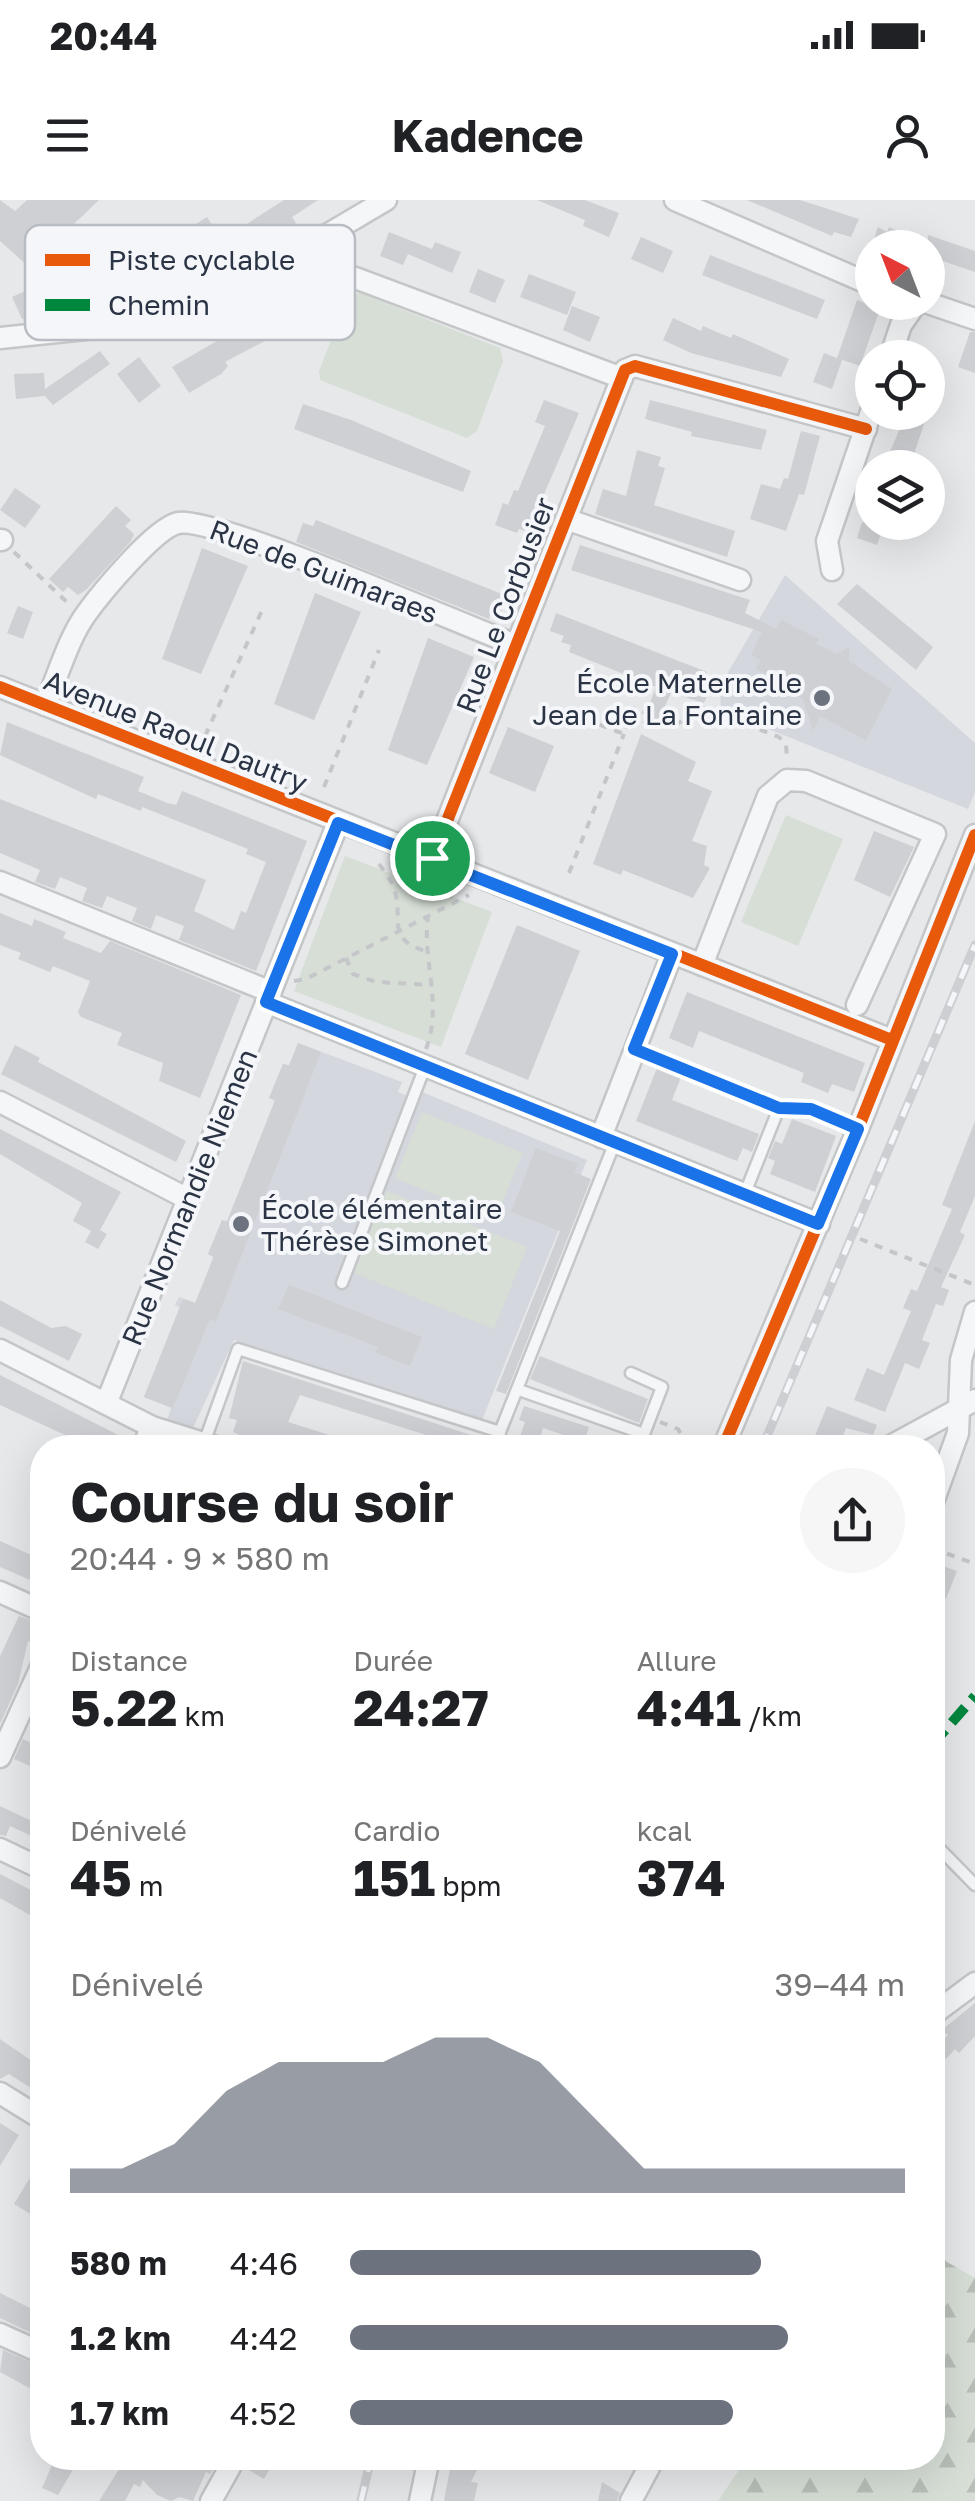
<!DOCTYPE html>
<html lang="fr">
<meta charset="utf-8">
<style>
body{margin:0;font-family:"Golos Text",sans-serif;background:#f6f6f6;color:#202124;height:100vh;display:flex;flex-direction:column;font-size:38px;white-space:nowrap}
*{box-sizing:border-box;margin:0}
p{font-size:32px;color:#757577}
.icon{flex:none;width:55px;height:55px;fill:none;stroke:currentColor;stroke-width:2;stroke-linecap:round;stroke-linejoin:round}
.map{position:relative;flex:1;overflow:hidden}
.details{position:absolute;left:30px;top:1235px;width:915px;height:1035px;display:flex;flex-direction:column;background:#fff;border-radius:40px;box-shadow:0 10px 40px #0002}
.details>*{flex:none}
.needle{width:65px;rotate:318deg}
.controls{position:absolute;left:855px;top:30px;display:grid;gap:20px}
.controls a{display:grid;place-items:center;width:90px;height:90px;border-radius:50%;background:#fff;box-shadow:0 10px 40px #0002;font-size:50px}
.pin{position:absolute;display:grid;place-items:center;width:85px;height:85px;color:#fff;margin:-42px;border:5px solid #fff;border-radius:50%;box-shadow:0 2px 10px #0007}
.round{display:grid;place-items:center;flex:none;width:105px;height:105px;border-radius:52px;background:#f6f6f6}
.head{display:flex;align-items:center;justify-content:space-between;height:170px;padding:0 40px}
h1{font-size:55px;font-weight:700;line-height:75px}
.figures{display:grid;grid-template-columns:repeat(3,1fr);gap:15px;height:170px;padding:10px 40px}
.figures div{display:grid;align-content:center}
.figures b{font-size:50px;font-weight:700}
.figures small{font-size:28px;font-weight:400}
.figures p{font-size:28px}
.chart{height:280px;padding:20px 40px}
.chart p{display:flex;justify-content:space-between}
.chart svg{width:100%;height:180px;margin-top:10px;fill:#6c737f;opacity:.7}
ul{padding:0 40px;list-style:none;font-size:32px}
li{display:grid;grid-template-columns:160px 120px 1fr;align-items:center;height:75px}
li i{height:25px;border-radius:12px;background:#6c737f}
.status{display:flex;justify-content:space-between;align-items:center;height:70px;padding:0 50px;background:#fff;direction:ltr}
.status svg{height:28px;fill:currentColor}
header{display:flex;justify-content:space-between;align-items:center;height:130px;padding:0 40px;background:#fff;font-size:45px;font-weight:700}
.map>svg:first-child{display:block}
.built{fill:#d4d7dd}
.green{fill:#d6ded6}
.forest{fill:url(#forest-firs)}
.building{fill:#ced0d3}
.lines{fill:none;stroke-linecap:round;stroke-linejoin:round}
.lane-casing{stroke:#c4c6c8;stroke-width:15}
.street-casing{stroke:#c4c6c8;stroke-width:25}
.path{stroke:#c5c6ca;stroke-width:4;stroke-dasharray:8 8;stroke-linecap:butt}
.lane{stroke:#f5f6f7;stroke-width:10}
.street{stroke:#f5f6f7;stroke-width:20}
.rail-casing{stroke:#cecfd2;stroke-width:9}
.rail{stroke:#f4f6f9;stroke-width:5;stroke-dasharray:15;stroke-linecap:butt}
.quiet{stroke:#00873e;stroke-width:10;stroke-dasharray:20 10;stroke-linecap:butt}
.cycleway-casing{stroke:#f4f6f9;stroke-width:19}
.cycleway{stroke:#e8590c;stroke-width:12}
.route-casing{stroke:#fff;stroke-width:20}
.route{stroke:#1a73e8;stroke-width:12}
.poi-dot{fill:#6c737f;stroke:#f4f6f9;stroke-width:4}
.labels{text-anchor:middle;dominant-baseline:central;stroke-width:8;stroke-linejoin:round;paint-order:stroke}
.street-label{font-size:28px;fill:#2b3445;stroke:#f4f6f9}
.poi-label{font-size:28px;fill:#2b3445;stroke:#f4f6f9;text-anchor:end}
.key{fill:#f4f6f9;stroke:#b8bcc3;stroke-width:2.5}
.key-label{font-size:28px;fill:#2b3445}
</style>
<div class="status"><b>20:44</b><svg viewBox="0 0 49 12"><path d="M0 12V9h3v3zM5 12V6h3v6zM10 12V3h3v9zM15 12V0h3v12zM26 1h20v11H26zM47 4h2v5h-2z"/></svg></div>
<header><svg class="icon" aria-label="menu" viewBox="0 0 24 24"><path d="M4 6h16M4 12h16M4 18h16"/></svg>Kadence<svg class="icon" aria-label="person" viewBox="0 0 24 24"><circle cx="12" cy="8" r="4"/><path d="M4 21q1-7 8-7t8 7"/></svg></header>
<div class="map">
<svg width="975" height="2301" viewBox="0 0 975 2301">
<defs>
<pattern id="forest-firs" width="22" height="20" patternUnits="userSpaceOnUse" patternTransform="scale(2.5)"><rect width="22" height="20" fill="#d6ded6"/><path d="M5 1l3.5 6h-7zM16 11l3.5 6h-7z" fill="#b8bfb9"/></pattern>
</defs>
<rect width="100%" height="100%" fill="#e6e8ea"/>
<path class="built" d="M785,375L975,543V592L968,609L721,510L720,486Z
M298,843L402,882L398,892L418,901L422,892L587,960L482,1220L234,1140L192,1230L167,1221L171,1208L144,1197L180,1108L175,1105L179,1097L196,1103L213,1057L208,1054L222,1020L227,1021L275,901L269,898L283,864L289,865Z"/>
<path class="green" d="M360,93L500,148L503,161L477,231L467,238L320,180L319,171L348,97Z
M786,615L843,639L798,746L741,722Z
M345,656L492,712L441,847L294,791Z
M422,912L523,953L495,1019L395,978Z
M387,991L527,1047L494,1129L354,1073Z"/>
<path class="forest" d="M933,2045L947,2062L975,2078V2301H718L747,2258H932Z"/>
<path class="building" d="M0,0L15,11L27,0H99L29,67L0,41Z
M284,0H318L292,17L296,23L221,76L214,77L195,52L169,68L179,81L149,101L121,109L114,96L149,86L141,76L164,60L151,41L163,32L166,37L174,32L177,36L207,17L222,40Z
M537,0H585L619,13L609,37L583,26L585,20Z
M747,0H800L859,19L851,37L834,32L832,36Z
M878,27L887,32L889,27L928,44V35L975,51V72L928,56V48H871Z
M389,32L432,49L435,42L461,52L452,73L408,54L403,65L380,56Z
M641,37L673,51L663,73L631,59Z
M710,55L825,100L817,119L702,75Z
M478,69L505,80L495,103L469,92Z
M529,74L576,92L567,115L520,97Z
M25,91L38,120L22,119L12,97Z
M297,94L310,117L225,162L228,166L221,174L189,193L172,167Z
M857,100L880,109L860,166L837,158Z
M572,106L600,117L590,142L563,130Z
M673,118L701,131L703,126L731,138L733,134L789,159L781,177L691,153L663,140Z
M970,132H975V173L958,167Z
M100,151L110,164L53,205L45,196L16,199L14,174L44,173L45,189Z
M824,153L842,160L832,189L813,182Z
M139,157L161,186L139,203L117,174Z
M544,200L579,213L536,313L526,331L519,329L517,333L495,325L503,303L508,305L514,290L518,291L545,226L535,222Z
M650,200L767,230L761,250L691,236L692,232L645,219Z
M303,204L351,220L471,271L463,292L294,229Z
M907,212H928L912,260L907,258L904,268H883Z
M801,231L820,236L804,295L799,294L786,331L750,319L761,284L780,289L784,278L788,279Z
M637,250L661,257L658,266L665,268L654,305L735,331L727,357L595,314L603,289L626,296Z
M15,288L41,306L25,328L0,310Z
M116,306L131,320L125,326L134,334L131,341L86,390L78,395L68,387L63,392L49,379Z
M316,320L507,396L500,412L492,409L489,419L296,342L303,323L313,326Z
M862,322H885L877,345L857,338Z
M580,345L750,400L745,413L776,429L781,420L819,439L816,444L837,454L849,447V461L892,489L866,540L820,516L813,531L803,499L791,493L794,488L756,469L761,460L751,455L762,432L571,370Z
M202,348L248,366L201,474L162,459Z
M857,384L933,447L916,470L837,404Z
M315,393L361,412L314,520L274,504Z
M18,406L33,412L23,439L7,433Z
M556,413L707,472L704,479L713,482L704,503L671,493L655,528L642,523L656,487L569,452L571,445L561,442L564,436L550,431Z
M428,438L474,457L427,565L388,550Z
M7,522L144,577L138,591L167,603L176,605L182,591L307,641L256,771L179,740L184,726L156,715L151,729L132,721L137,708L107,696L102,708L82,701L87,688L60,677L55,689L35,682L40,670L0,653V599L206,680L194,711L234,730L241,711L246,713L266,662L246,654L248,649L142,607L141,611L98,594L96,599L0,555Z
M508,527L554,546L535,592L489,573Z
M641,534L696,562L688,581L712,591L692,641L707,646L704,665L710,668L693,698L623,670L621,675L593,664Z
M874,631L914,647L890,697L854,680Z
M0,713L32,726L34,719L66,732L63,738L101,753L110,741L241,795L200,898L159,881L163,863L117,845L122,833L81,817L78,812L90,781L53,766L50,772L18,759L21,753L0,745Z
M517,725L580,751L528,880L465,854Z
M687,792L865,863L854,892L832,884L828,893L801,882L804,873L699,831L693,848L669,838Z
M298,843L321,852L216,1121L210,1119L173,1208L144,1197L183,1099L195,1103L214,1057L208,1054L222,1020L227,1022L275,900L269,898L283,864L289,866Z
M15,845L40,858L38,862L186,941L176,962L1,874Z
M657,868L681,877L672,900L759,934L752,952L743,948L737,961L636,921Z
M792,919L836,936L815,992L770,974L775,961L768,958L775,941L782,944Z
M975,921V996L960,1032L965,1035L941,1087L949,1090L943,1106L936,1104L922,1140L930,1143L919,1169L905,1163L885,1212L854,1200L867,1168L884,1175L911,1111L903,1108L911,1089L917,1091L952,1009L942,1005Z
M0,929L121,992L100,1030L107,1034L98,1049L85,1042L91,1031L73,1021L82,1003L0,954Z
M536,948L578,964L574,972L591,979L506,1194L496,1191L560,1031L511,1012Z
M289,1085L422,1137L410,1166L375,1152L378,1147L278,1109Z
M0,1100L51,1128L66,1126L82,1134L69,1161L0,1126Z
M540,1156L648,1199L639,1223L530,1179Z
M243,1161L471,1235L467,1248L300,1195L288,1222L358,1244L357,1248H267L233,1232L237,1220L229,1218Z
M0,1175L130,1241L128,1248H93L0,1205Z
M524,1206L589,1227L584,1242L543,1228L537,1248H516L525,1222L519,1220Z
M827,1206L877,1225L873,1235L846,1228L838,1248H810Z
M0,1341L36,1357L33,1363L42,1367V1385L0,1367Z
M932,1362L957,1371L946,1399L932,1393Z
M19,1416L41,1424L33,1443L28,1441L18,1484L0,1524V1456Z
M23,1539L42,1548L35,1568L14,1559Z
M0,1606L42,1626L38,1639L10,1626L6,1636L0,1635Z
M0,1674L42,1696L35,1718L0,1698Z
M975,1803V1836L959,1853L955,1849L946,1859L935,1850L948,1835L942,1830Z
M0,1839L42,1868V1895L9,1874L0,1879Z
M0,1923L19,1935L0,1966Z
M29,1979L42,1987V2021L14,2004Z
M0,2093L42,2114V2138L0,2118Z
M3,2150L42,2167V2195L0,2172Z
M55,2258H80L58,2295L42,2288Z
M126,2258H220L210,2274L206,2272L193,2301L179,2297L171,2301L157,2295L143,2280L140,2287L134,2284L125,2301H99Z
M249,2258H276L264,2279L245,2268Z
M452,2258H483L471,2282L478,2283L474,2301H444Z
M602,2282L620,2293L617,2301H598Z"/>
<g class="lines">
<defs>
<path id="lane" d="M635,849L779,908L745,993
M779,908L811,909
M342,1083L426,864
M519,1190L644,1234L662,1187L631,1173
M204,1243L238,1149L500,1232L615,942
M499,1248L500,1232
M932,1641L975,1685"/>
<path id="street" d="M675,0L872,85
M319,39L342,73L622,178
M925,102L975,119
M0,138L171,120L208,105L386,0
M890,158L901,125L917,102
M566,319L740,380
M0,340H2
M832,370L827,341L872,209
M0,487L892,840
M45,505C58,476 68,439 86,414C101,393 155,328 178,323C213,315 465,426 516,445
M432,659L625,170L635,166L866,229
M0,682L271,792
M702,765L768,596L787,580L806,581L935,634L857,805
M266,802L819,1024
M0,902L188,999
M601,937L672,754
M0,1150L152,1227L219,1248
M106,1204L338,623
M142,1248L152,1227
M723,1248L858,929L975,635
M887,1248L975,1200
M932,1305L958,1233L961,1160L975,1112
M0,1392L42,1411
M0,1557L42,1465
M0,1649L42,1669
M932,1815L975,1783
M0,1893L42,1919
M0,2134L42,2153
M211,2301L235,2258
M420,2301L429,2258
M631,2301L654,2258"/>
</defs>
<use href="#lane" class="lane-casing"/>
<use href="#street" class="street-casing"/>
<path class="path" d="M14,352L69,404
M554,513L564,511L624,534L633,508L646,513
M659,518L679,523L699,506L779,537L786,545L787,560
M205,536L264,406
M324,587L379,450
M379,664C384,671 390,679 393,686C406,719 382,738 428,752
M569,673L624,534
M346,758L353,774L376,782L433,785
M294,781L306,779L469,695
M426,849C443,803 422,762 428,716
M824,915L843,923
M860,1039L975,1085
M660,1222L678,1229L689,1248
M932,1348L975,1364"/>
<use href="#lane" class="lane"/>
<use href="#street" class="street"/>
<defs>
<path id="rail" d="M762,1248L975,745
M361,2301L371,2258"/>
</defs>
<use href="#rail" class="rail-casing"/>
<use href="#rail" class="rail"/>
<path class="quiet" d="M932,1545L975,1496"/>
<defs>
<path id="cycleway" d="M0,487L892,840
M432,659L625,170L635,166L866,229
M723,1248L858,929L975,635"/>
</defs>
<use href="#cycleway" class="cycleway-casing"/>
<use href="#cycleway" class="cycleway"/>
</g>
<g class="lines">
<defs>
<path id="route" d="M338,623L672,754L634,849L779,908L811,909L858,929L818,1024L266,802Z"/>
</defs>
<use href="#route" class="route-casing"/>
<use href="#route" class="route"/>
</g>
<g class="poi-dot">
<circle cx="822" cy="498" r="10"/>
<circle cx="241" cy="1024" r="10"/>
</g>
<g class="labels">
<g class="street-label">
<text transform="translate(324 371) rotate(21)">Rue de Guimaraes</text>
<text transform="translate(505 405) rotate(-69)">Rue Le Corbusier</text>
<text transform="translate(176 531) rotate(22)">Avenue Raoul Dautry</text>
<text transform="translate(189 997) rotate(-68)">Rue Normandie Niemen</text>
</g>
<g class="poi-label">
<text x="802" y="482">École Maternelle<tspan x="802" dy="32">Jean de La Fontaine</tspan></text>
<text x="261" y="1008" text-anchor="start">École élémentaire<tspan x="261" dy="32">Thérèse Simonet</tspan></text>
</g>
</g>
<rect x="25" y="25" width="330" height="115" rx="15" class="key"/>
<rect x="45" y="54" width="45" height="12" fill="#e8590c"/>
<rect x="45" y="99" width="45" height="12" fill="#00873e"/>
<g class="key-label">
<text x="108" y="70">Piste cyclable</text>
<text x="108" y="115">Chemin</text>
</g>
</svg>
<div class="controls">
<a><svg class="needle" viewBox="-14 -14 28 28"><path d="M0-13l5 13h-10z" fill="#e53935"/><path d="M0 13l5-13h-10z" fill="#757577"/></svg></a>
<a><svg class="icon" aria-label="locate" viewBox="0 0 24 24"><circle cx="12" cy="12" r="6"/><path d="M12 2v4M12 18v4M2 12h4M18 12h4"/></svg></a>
<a><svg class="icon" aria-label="layers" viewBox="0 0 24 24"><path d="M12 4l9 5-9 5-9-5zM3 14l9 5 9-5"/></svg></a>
</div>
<div class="pin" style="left:432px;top:658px;background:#1e9e55"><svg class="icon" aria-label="arrive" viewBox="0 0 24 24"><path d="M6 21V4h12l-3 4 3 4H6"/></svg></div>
<section class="details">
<div class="head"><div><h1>Course du soir</h1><p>20:44 · 9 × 580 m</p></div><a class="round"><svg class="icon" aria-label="share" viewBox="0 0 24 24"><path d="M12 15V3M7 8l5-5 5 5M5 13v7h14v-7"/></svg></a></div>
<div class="figures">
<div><p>Distance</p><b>5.22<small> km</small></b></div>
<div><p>Durée</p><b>24:27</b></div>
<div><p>Allure</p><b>4:41<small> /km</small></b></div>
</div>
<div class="figures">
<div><p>Dénivelé</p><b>45<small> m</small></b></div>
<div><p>Cardio</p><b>151<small> bpm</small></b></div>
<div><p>kcal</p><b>374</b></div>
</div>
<div class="chart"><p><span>Dénivelé</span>39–44 m</p>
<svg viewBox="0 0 160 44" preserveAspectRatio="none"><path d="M0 44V38L10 38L20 32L30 19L40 12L50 12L60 12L70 6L80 6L90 12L100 25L110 38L120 38L130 38L140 38L150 38L160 38V44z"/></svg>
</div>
<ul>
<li><b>580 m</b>4:46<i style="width:74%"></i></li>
<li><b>1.2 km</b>4:42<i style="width:79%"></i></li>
<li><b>1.7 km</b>4:52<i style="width:69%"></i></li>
</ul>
</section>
</div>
